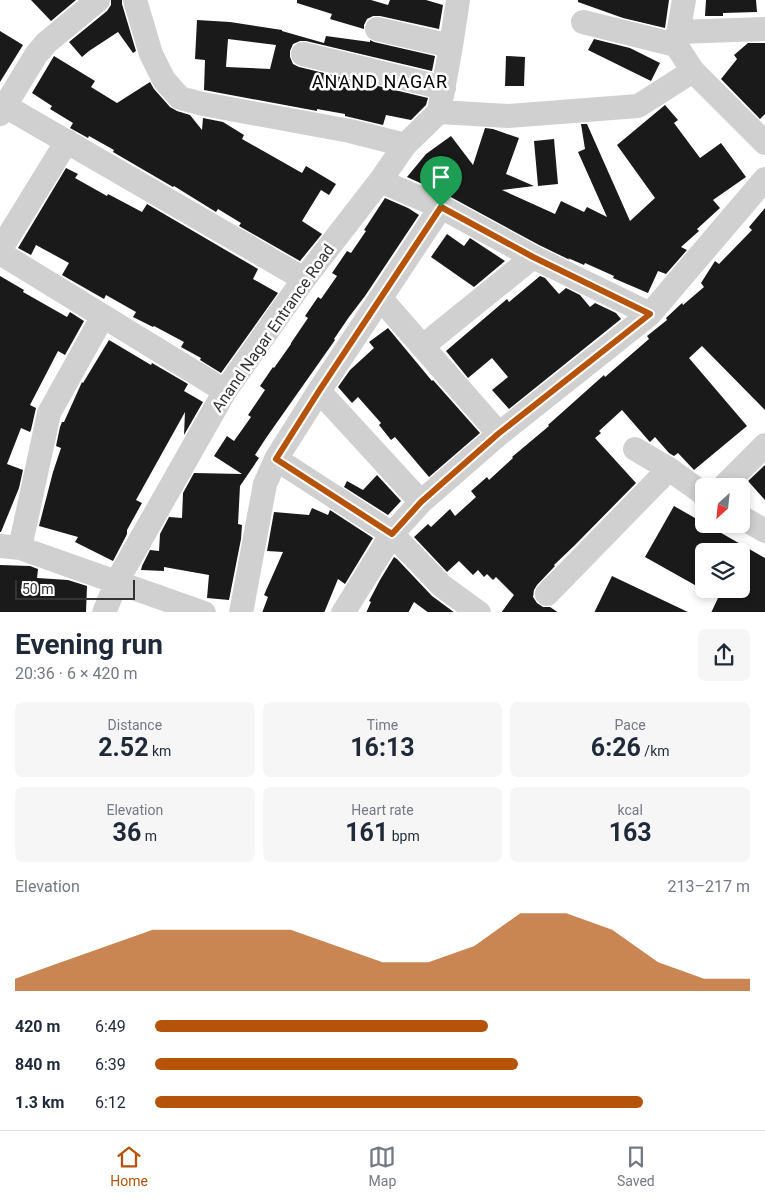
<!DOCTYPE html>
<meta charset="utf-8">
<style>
body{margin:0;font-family:Roboto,sans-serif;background:#f6f6f7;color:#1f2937;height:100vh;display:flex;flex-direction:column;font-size:19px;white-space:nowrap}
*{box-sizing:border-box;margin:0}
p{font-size:16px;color:#747a83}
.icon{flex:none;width:28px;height:28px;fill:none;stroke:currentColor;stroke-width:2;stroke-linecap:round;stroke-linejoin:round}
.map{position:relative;height:612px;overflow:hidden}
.side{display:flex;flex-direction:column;background:#fff;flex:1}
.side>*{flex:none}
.needle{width:32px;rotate:207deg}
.fabs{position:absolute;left:695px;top:478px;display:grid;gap:10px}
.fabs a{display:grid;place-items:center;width:55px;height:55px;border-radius:8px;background:#fff;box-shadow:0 2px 8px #0003;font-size:25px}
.scale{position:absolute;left:15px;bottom:12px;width:120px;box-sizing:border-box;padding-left:5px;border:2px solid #333;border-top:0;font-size:14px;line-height:18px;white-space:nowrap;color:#333;-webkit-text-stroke:4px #fff;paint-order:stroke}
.pin{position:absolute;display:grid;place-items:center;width:42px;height:42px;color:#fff;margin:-51px -21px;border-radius:50% 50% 50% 0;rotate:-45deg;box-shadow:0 0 5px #0007}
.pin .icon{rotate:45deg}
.round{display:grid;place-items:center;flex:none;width:52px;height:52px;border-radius:8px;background:#f6f6f7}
.overview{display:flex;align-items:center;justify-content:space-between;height:85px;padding:0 15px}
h1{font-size:28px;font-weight:700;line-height:38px}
.figures{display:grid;grid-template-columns:repeat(3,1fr);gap:8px;height:85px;padding:5px 15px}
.figures div{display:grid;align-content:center;border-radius:8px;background:#f6f6f7;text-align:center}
.figures b{font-size:25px;font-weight:700}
.figures small{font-size:14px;font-weight:400}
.figures p{font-size:14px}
.chart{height:140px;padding:10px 15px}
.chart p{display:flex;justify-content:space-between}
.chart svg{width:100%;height:90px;margin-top:5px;fill:#b45309;opacity:.7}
ul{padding:0 15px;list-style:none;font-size:16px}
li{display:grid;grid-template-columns:80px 60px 1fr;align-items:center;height:38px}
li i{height:12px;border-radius:6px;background:#b45309}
.tab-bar{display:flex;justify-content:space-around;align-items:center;height:70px;border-top:1px solid #e0e1e3;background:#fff;font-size:14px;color:#747a83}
.tab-bar a{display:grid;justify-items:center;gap:2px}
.tab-bar .current{color:#b45309}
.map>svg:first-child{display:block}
.building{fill:#1a1a1a;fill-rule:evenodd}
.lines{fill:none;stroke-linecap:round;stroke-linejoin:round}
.minor{stroke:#d0d0d0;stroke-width:24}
.route-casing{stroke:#fff;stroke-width:10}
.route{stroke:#b45309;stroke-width:6}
.labels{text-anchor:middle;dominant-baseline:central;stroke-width:5;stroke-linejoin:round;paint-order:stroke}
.street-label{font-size:16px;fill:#333;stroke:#fff}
.neighbourhood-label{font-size:18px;letter-spacing:1px;fill:#000;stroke:#fff}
</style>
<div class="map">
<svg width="765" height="613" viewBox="0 0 765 613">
<rect width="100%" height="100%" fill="#fff"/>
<path class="building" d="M31,0H76L51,21Z
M111,0H122V4L136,51L133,53L118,32L89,51L82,57L69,42L107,11L111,5Z
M297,0H371L388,5L390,0H426L443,5L439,29L380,16H373L367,19L364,25V29L330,19L332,14L297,3Z
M578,0H669L665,28L623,18L578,2Z
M706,0H756L757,12L723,13V16H705Z
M197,20L230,22L282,30V31L324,43L326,36L370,42V40L374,42L435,56L432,71L306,41H300L293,44L290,51V57L293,64L299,67L428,98L426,105L411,120L386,115L383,125L345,116V114L317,109V111L204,90L205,60L195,59ZM228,39L276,45L270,69L226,67Z
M0,31L23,45L0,82Z
M594,39L630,48L660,63L651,81L588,50Z
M748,43H765V114L760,119L721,79L737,59L734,55Z
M54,56L95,81L91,87L117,103L150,82L154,89L170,107L177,111L190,115L202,130L203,118L223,122L244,135L242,139L302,173L306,166L336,184L329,195L321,190L302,221L322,234L300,261L239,226L241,223L218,209L216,212L174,186L173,187L113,152L114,150L89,136L88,138L70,128L73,123L50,109L52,106L32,93Z
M506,56L525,57L524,86H505Z
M665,105L678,120L674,123L700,158L721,143L746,177L713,200L720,208L697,229L699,231L681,247L687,250L666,274L658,271L648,293L613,278L614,276L585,263L584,265L568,258L570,260L539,245L447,195L407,177L426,154L451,136L473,165L485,128L493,129L519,138L506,174L534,186L502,190L555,214L561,201L584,212L587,207L607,217L578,152L585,149L581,124H587L630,221L655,198L617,145Z
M554,139L558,184L538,186L534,141Z
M66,168L78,174L75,178L107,196L108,194L142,212L147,204L258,269L253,279L278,293L221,373L200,360L201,358L181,347L184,342L154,326L153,327L133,317L136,312L106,295L104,299L62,275L69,263L36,245L31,255L18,248Z
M385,198L408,208L419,215L365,296L349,317L334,339L335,340L266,438L255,455L259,458L240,486L238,524L242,525L241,539L229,600L207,598L209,575L164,567V571L141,570L142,566L150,550L159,551L160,534L169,517L182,518L183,493L194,473L242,474L214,456L227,436L234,441L251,417L248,415L265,390L260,386L273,367L274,368L291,344V343L308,318L305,316L318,297L321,299L337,276L332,273L347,251L351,253L366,231L364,230Z
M765,208V410L702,346L689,358L747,426L694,470L678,453L674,456L669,453L655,437L650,442L649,441L622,410L599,431L601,433L595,438L636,483L575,545L554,565L555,566L537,585L534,590L533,597L537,603L543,607H550L559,613H501L514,595L496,577L493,580L487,574L484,577L478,570L473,575L459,561L447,572L414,537L428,524L431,527L450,509L455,516L476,497L471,491L487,477L489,480L513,458L512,457L549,426L548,425L604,375L605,377L649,339L647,336L667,320L666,318L682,303L683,305L704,287L701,283L715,261L719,264L752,230L749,227Z
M447,234L464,246L470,238L505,261L474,287L431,257Z
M0,276L24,290L23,292L67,317L70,312L84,321L65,355L58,351L30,405L36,408L31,430L30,432L21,428L7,464L23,470L19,488L1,532H0Z
M540,276L545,278L559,294L566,288L580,295L590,307L595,303L616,313L621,319L509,409L492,390L508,377L492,358L468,378L446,351L507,299L509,302Z
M388,328L432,381L433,380L480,433L429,477L395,437L391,440L379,425L381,423L358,397L352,403L338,387L350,370L374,348L369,342Z
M109,340L151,365L152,363L188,384L184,391L203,402L184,435L185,412L136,500L142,503L127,530V534L124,540L113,561L75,542L78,537L39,526L53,472L61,448L56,446L60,427L62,422H64L82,382L83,383Z
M765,465V500L748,481Z
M377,475L401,501L388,515L344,487L347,481L363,490Z
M674,506L765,558V613H711L718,598L645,557ZM704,551H741V589H704Z
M312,508L328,515L330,510L373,538L345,584L338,579L324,613H262L268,597L264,595L283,552L267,551L274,512L309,515Z
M394,557L397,559L432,596L455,613H429L414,602L408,613H366L371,602L369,601L380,580Z
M0,565L30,566L38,569L37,578L68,580L87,586L86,613H0Z
M612,576L690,613H594Z"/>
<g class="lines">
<path class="minor" d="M135,0L151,54L164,80L180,98L203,104L350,131L405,145
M583,22L676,45
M377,29L451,46
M678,32L765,29
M303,54L444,88
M693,71L765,143
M5,106L304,279
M439,112L508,116L638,106L693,71L676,45L684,0
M0,114L36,55L46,43L98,0
M380,181L441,207L533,257L650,314
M0,250L67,141
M0,253L225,391
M381,299L499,434
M423,346L533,257
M319,391L421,502
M635,449L669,469L704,494
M276,459L392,534L442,586L479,613
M724,486L765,445
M741,517L765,531
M0,546L20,548L204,613
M20,548L49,413L103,316
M547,594L669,469
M104,613L116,583L225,391L304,279L380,181L405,145L439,112L451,46L458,0
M241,613L265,484L276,459L319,391L441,207
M343,613L392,534L421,502L499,434L650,314L765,179"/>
</g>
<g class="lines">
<defs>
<path id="route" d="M441,207L533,257L650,314L498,434L421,502L392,534L276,459L319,391Z"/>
</defs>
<use href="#route" class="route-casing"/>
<use href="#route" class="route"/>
</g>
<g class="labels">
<g class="street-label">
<text transform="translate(273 328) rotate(-55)">Anand Nagar Entrance Road</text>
</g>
<g class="neighbourhood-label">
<text x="380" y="81">ANAND NAGAR</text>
</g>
</g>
</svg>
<div class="fabs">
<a><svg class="needle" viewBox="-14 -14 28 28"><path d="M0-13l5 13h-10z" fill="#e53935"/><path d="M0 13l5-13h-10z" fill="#747a83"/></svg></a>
<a><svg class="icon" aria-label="layers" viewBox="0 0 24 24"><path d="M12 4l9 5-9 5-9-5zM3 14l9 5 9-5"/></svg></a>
</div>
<div class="scale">50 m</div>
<div class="pin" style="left:441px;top:207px;background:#1e9e55"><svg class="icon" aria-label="arrive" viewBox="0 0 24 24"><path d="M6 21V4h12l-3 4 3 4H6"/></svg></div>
</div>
<section class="side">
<div class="overview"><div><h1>Evening run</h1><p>20:36 · 6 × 420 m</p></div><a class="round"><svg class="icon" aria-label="share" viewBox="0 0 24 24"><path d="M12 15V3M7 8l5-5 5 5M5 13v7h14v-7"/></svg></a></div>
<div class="figures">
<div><p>Distance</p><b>2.52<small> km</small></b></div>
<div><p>Time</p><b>16:13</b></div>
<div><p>Pace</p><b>6:26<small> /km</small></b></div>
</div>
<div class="figures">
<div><p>Elevation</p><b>36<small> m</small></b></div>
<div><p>Heart rate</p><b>161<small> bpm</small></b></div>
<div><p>kcal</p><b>163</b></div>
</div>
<div class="chart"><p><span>Elevation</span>213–217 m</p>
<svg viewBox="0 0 160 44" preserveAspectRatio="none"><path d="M0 44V38L10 30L20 22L30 14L40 14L50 14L60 14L70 22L80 30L90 30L100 22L110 6L120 6L130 14L140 30L150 38L160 38V44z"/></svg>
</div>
<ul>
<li><b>420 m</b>6:49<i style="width:56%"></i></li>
<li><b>840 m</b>6:39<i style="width:61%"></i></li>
<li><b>1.3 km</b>6:12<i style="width:82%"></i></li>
</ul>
</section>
<nav class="tab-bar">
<a class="current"><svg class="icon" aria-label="home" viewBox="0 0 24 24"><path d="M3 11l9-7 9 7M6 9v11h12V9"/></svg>Home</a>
<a><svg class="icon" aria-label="map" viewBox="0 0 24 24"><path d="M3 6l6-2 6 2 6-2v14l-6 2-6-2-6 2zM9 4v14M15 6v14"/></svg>Map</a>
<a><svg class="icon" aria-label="saved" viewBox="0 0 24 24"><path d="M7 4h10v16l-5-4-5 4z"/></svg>Saved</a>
</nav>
